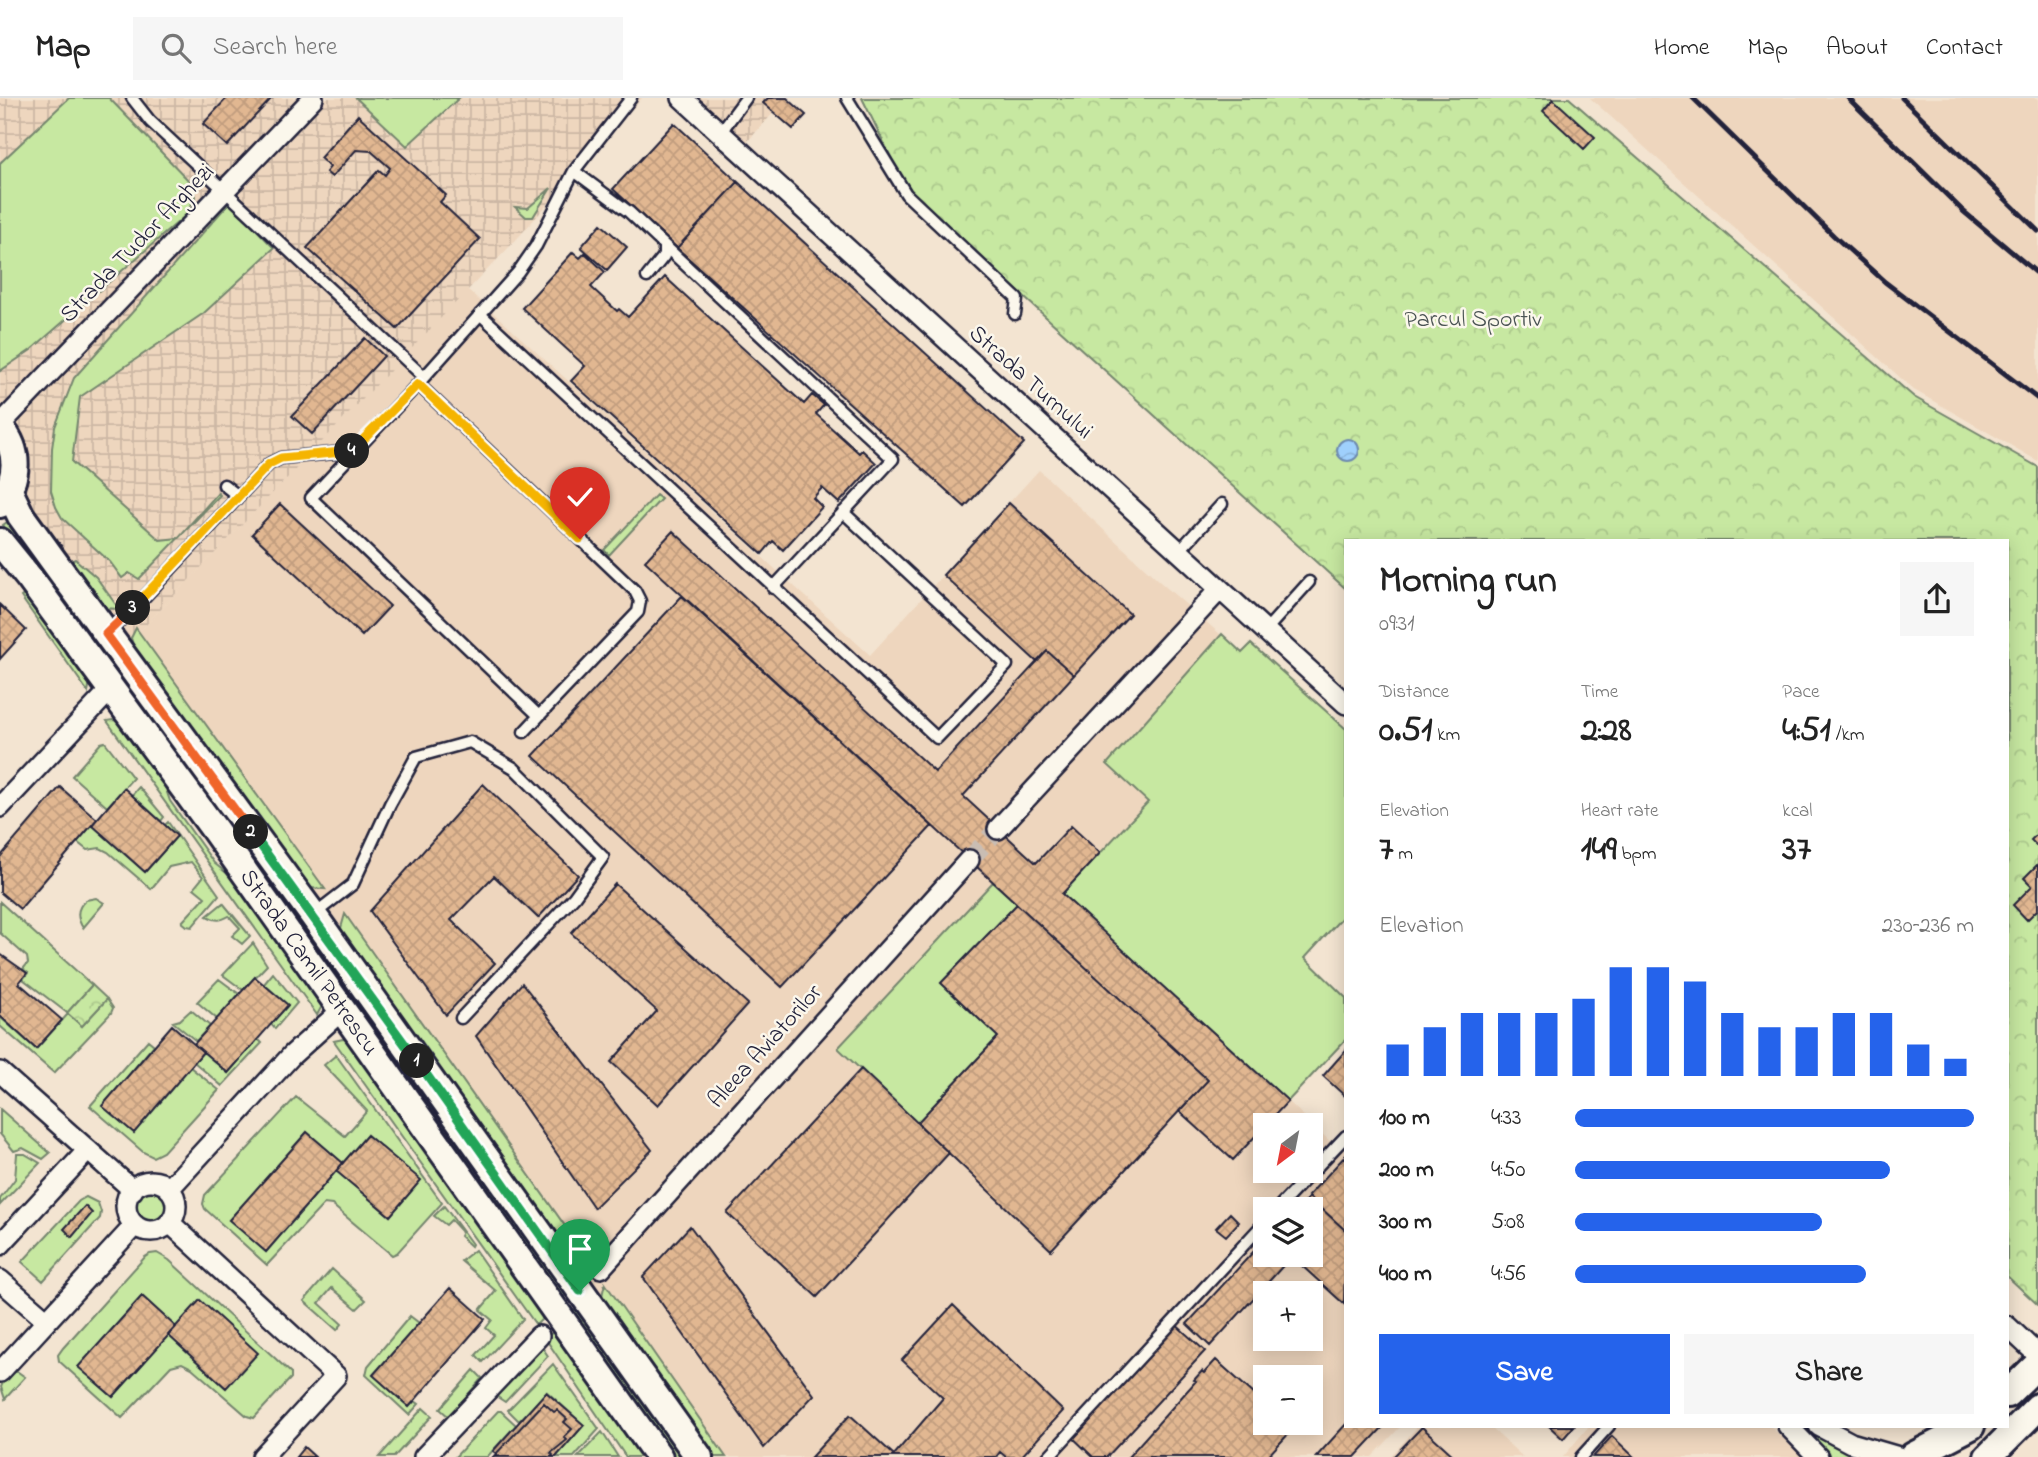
<!DOCTYPE html>
<meta charset="utf-8">
<style>
body{margin:0;font-family:"Indie Flower",sans-serif;background:#f6f6f6;color:#222;height:100vh;display:flex;flex-direction:column;font-size:26px;white-space:nowrap}
*{box-sizing:border-box;margin:0}
p{font-size:23px;color:#767676}
.icon{flex:none;width:38px;height:38px;fill:none;stroke:currentColor;stroke-width:2;stroke-linecap:round;stroke-linejoin:round}
.map{position:relative;flex:1;overflow:hidden}
.drawer{position:absolute;left:1344px;top:441px;width:665px;height:889px;display:flex;flex-direction:column;background:#fff;border-radius:0px;box-shadow:0 4px 18px #0003}
.drawer>*{flex:none}
.needle{width:46px;rotate:212deg}
.buttons{position:absolute;left:1253px;top:1015px;display:grid;gap:14px}
.buttons a{display:grid;place-items:center;width:70px;height:70px;border-radius:0px;background:#fff;box-shadow:0 4px 18px #0003;font-size:35px}
.pin{position:absolute;display:grid;place-items:center;width:60px;height:60px;color:#fff;margin:-72px -30px;border-radius:50% 50% 50% 0;rotate:-45deg;box-shadow:0 0 7px #0007}
.pin .icon{rotate:45deg}
.km{position:absolute;width:35px;height:35px;margin:-18px;border-radius:50%;background:#222;color:#fff;font-size:19px;line-height:35px;text-align:center}
.round{display:grid;place-items:center;flex:none;width:74px;height:74px;border-radius:0px;background:#f6f6f6}
.headline{display:flex;align-items:center;justify-content:space-between;height:119px;padding:0 35px}
h1{font-size:38px;font-weight:700;line-height:52px}
.stats{display:grid;grid-template-columns:repeat(3,1fr);gap:10px;height:119px;padding:7px 35px}
.stats div{display:grid;align-content:center}
.stats b{font-size:35px;font-weight:700}
.stats small{font-size:19px;font-weight:400}
.stats p{font-size:19px}
.chart{height:196px;padding:14px 35px}
.chart p{display:flex;justify-content:space-between}
.chart svg{width:100%;height:126px;margin-top:7px;stroke:#2563eb;stroke-width:6}
.cta{display:flex;gap:14px;margin-top:auto;padding:14px 35px}
.cta a{flex:1;height:80px;border-radius:0px;background:#2563eb;color:#fff;font-size:28px;font-weight:700;line-height:80px;text-align:center}
.cta a+a{background:#f6f6f6;color:#222}
ul{padding:0 35px;list-style:none;font-size:23px}
li{display:grid;grid-template-columns:112px 84px 1fr;align-items:center;height:52px}
li i{height:18px;border-radius:9px;background:#2563eb}
header{display:flex;align-items:center;gap:42px;box-sizing:border-box;height:98px;padding:0 35px;background:#fff;border-bottom:2px solid #e0e0e0}
header strong{font-size:33px}
nav{display:flex;gap:38px;margin-inline-start:auto;font-size:24px}
.search{width:490px;height:63px;background:#f6f6f6;display:flex;align-items:center;gap:18px;box-sizing:border-box;padding:0 24px;border-radius:0px;color:#767676;font-size:26px}
.map>svg:first-child{display:block}
.built{fill:#eed6be;fill-rule:evenodd}
.industrial{fill:url(#industrial-grid)}
.green{fill:#c7e8a1;stroke:#74856e;stroke-width:2;fill-rule:evenodd}
.park{fill:url(#park-crowns);stroke:#74856e;stroke-width:2}
.water{fill:url(#water-waves);stroke:#6d8aaf;stroke-width:2}
.building{fill:url(#building-cross-hatch);stroke:#22223b;stroke-width:2}
.lines{fill:none;stroke-linecap:round;stroke-linejoin:round}
.street-tunnel{stroke:#c9bdb3;stroke-width:19;stroke-dasharray:19 10;stroke-linecap:butt}
.lane-casing{stroke:#22223b;stroke-width:15}
.street-casing{stroke:#22223b;stroke-width:24}
.secondary-casing{stroke:#22223b;stroke-width:32}
.lane{stroke:#fbf7ec;stroke-width:10}
.street{stroke:#fbf7ec;stroke-width:19}
.secondary{stroke:#fbf7ec;stroke-width:26}
.rail{stroke:#22223b;stroke-width:5}
.split-1-casing{stroke:#fff;stroke-width:14}
.split-2-casing{stroke:#fff;stroke-width:14}
.split-3-casing{stroke:#fff;stroke-width:14}
.split-4-casing{stroke:#fff;stroke-width:14}
.split-5-casing{stroke:#fff;stroke-width:14}
.split-1{stroke:#22a559;stroke-width:9}
.split-2{stroke:#22a559;stroke-width:9}
.split-3{stroke:#f0652b;stroke-width:9}
.split-4{stroke:#f5b400;stroke-width:9}
.split-5{stroke:#f5b400;stroke-width:9}
.labels{text-anchor:middle;dominant-baseline:central;stroke-width:5;stroke-linejoin:round;paint-order:stroke}
.street-label{font-size:24px;fill:#22223b;stroke:#fbf7ec}
.park-label{font-size:24px;fill:#4b5454;stroke:#fbf7ec}
</style>
<header>
<strong>Map</strong>
<div class="search"><svg class="icon" aria-label="search" viewBox="0 0 24 24"><circle cx="10" cy="10" r="6"/><path d="M15 15l6 6"/></svg>Search here</div>
<nav><a>Home</a><a>Map</a><a>About</a><a>Contact</a></nav>
</header>
<div class="map">
<svg width="2038" height="1359" viewBox="0 0 2038 1359">
<defs>
<pattern id="industrial-grid" width="8" height="8" patternUnits="userSpaceOnUse" patternTransform="scale(1.75)"><rect width="8" height="8" fill="#eed6be"/><path d="M0 4h8M4 0v8" fill="none" stroke="#ccb7a4"/></pattern>
<pattern id="park-crowns" width="20" height="18" patternUnits="userSpaceOnUse" patternTransform="scale(1.75)"><rect width="20" height="18" fill="#c7e8a1"/><path d="M2 6a3 3 0 1 1 6 0M12 15a3 3 0 1 1 6 0" fill="none" stroke="#abc78c"/></pattern>
<pattern id="water-waves" width="16" height="10" patternUnits="userSpaceOnUse" patternTransform="scale(1.75)"><rect width="16" height="10" fill="#9fd0fc"/><path d="M0 5q4-4 8 0t8 0" fill="none" stroke="#89b2d9"/></pattern>
<pattern id="building-cross-hatch" width="8" height="8" patternUnits="userSpaceOnUse" patternTransform="scale(1.75)"><rect width="8" height="8" fill="#e1b791"/><path d="M0 0l8 8M0 8l8-8" fill="none" stroke="#c19d7e"/></pattern>
</defs>
<rect width="100%" height="100%" fill="#f3e4d1"/>
<filter id="ink" filterUnits="userSpaceOnUse"><feTurbulence type="fractalNoise" baseFrequency=".0143" numOctaves="2"/><feDisplacementMap in="SourceGraphic" scale="14" xChannelSelector="R" yChannelSelector="G"/><feConvolveMatrix kernelMatrix="1 2 1 2 8 2 1 2 1" color-interpolation-filters="sRGB"/></filter>
<g filter="url(#ink)">
<path class="built" d="M1590,0H2038V363L1914,292Z
M467,191L870,557L1039,372L1160,484L1242,555L1251,546L1346,631V815L1305,860L1346,900V941L1288,1003L1339,1052L1346,1046V1328H1401L1372,1359H691L117,557ZM1265,1027H1311V1073H1265ZM1265,1111H1311V1157H1265ZM1265,1195H1311V1241H1265ZM1265,1279H1311V1325H1265Z
M1418,1328H1489L1523,1359H1390Z
M1589,1328H1770L1803,1359H1563Z"/>
<path class="industrial" d="M0,0H642L515,143L117,557L9,410L0,413Z
M674,0H787L736,56Z"/>
<path class="green" d="M69,0H109L192,86L195,99L186,117L31,252L0,273V65Z
M356,0H459L407,48Z
M551,90L533,119H526L515,109L528,110Z
M230,104L274,150L204,215L80,299L72,364L160,442L178,440L218,395L220,397L139,481L129,475L122,480L110,464L62,420L56,409L51,393L52,350L55,329L74,280Z
M656,397L661,401L609,457L604,452Z
M10,422L41,464L34,468L3,427Z
M75,461L96,479L119,511L104,510L69,464Z
M50,478L568,1194L561,1202L45,484Z
M29,493L91,578L88,594L21,499Z
M136,530L325,791L309,790L304,785L134,550L131,540Z
M1222,536L1242,555L1251,546L1346,631V815L1305,860L1346,900V941L1288,1003L1062,796L1148,704L1107,666Z
M113,622L121,624L162,680L170,703L214,765L239,785L321,895L322,908L317,917L107,623Z
M105,644L133,680L107,709L72,678L101,645Z
M139,689L164,719L161,723L132,697Z
M168,724L219,797L192,829L187,828L182,824L205,799L194,790L203,779L191,764L169,769L151,791L108,754L100,750L87,752L77,744L92,727L145,774L177,738L165,727Z
M993,784L1017,806L941,885L998,939L917,1025L838,950Z
M96,800L104,805L83,830C76,819 76,810 86,802Z
M0,804L92,887L67,915L23,881L28,875L23,871L28,865L27,859L0,835Z
M223,805L250,838L242,846L232,838L240,830L229,818C220,823 217,823 207,818Z
M345,816L589,1162L581,1164L572,1160L345,840L341,830Z
M253,845L267,867L243,892L223,877Z
M273,875L297,905L275,931L271,926L288,907L264,886Z
M219,881L239,896L217,921L197,904Z
M107,901L113,910L111,915L54,975L0,928V919L36,951L68,916L82,928Z
M191,912L210,928L196,943L173,924L180,922Z
M258,941L262,945L222,988L194,964L203,954L228,975Z
M343,941L350,942L547,1216L536,1227L334,943Z
M148,942L154,947L103,1008L190,969L219,992L163,1054L153,1059L143,1054L90,1008Z
M336,957L442,1105L397,1155L392,1157L332,1107L324,1106L267,1167L205,1111L203,1106L205,1097L296,999L345,1038L367,1013L324,967ZM307,1034L343,1065L367,1037L420,1082L390,1118L336,1073L266,1154L229,1122Z
M0,1011L50,1055L43,1061L23,1050L14,1053L0,1036Z
M17,1056H25L40,1065L0,1107V1101L15,1081Z
M130 1108a21 21 0 1 1 42 0a21 21 0 1 1-42 0Z
M86,1099L98,1105L101,1114L100,1120L43,1183L22,1164L79,1103Z
M444,1108L472,1146L471,1148L460,1138L462,1134L451,1122L446,1127L434,1118Z
M475,1152L523,1221L483,1264L476,1257L494,1237L486,1230L492,1222L480,1212L496,1193L461,1163Z
M157,1155L169,1162L291,1275V1280L254,1320L247,1318L192,1270L182,1265L171,1268L122,1320L59,1263L58,1257L63,1250L145,1159L150,1156ZM142,1198L176,1229L226,1290L168,1237L113,1299L79,1269Z
M332,1171L366,1202L357,1211L332,1190L319,1205L342,1226L337,1232L304,1203Z
M605,1185L726,1359H712L601,1202Z
M578,1208L685,1359H669L570,1216Z
M410,1218L419,1225L373,1277L409,1309L415,1303L419,1306L409,1317L366,1277L368,1268Z
M556,1232L646,1359H626L545,1240Z
M542,1249L548,1258L505,1304L496,1298Z
M553,1266L599,1331L574,1359H556L584,1327L547,1294L519,1323L508,1312Z
M474,1272L482,1280L449,1319L440,1311Z
M13,1274H18L25,1279L5,1301L1,1289L5,1280Z
M423,1310L432,1318L394,1359H379Z
M498,1313H501L516,1327L487,1359H455Z
M1809,1332L1834,1348L1859,1358L1830,1359L1807,1335Z
M602,1334L618,1359H578Z"/>
<path class="park" d="M862,0H1569L1914,299L2038,369V1207L2007,1178V443H1346V491L908,94Z
M92,887L107,901L82,928L67,915Z"/>
<path class="water" d="M1337 352a11 11 0 1 1 22 0a11 11 0 1 1-22 0Z"/>
<path class="building" d="M227,0H272L227,48L203,26Z
M768,0H787L806,17L793,31L763,5Z
M1553,1L1595,39L1584,51L1543,13Z
M358,17L446,97L440,104L480,141L397,231L307,150L379,72L385,77L390,70L371,53L356,52L332,79L326,74L330,69L320,60Z
M674,25L738,84L677,150L613,91Z
M738,84L1024,345L965,409L677,150Z
M601,126L627,149L607,172L581,149Z
M573,154L580,160L585,155L605,174L591,189L617,213L619,211L628,219L665,179L804,306L812,297L824,307L816,316L859,355L862,352L876,365L839,405L822,390L813,400L822,409L783,452L773,443L762,456L571,283L585,268L522,210Z
M365,240L384,258L312,336L292,318Z
M1009,405L1130,516L1074,577L1047,553L1037,564L943,477Z
M280,406L390,508L362,538L252,436Z
M673,433L935,674L1047,553L1074,577L963,698L1036,765L1071,728L1100,755L1062,796L1288,1003L1233,1062L1179,1013L1208,982L645,463Z
M682,498L932,728L782,889L533,658Z
M0,507L26,532L0,561Z
M483,686L578,777L538,820L494,778L451,822L495,865L446,917L370,813Z
M60,689L97,721L20,811L0,794V759Z
M124,690L177,738L145,774L92,727Z
M2038,735V749L2031,742Z
M2038,766V811L2027,822L2013,807L2032,788L2024,780Z
M615,786L748,906L658,1007L611,964L657,913L571,835Z
M1017,806L1208,982L1051,1152L917,1025L998,939L941,885Z
M0,856L27,875L19,885L62,922L36,951L0,918Z
M255,879L288,907L228,975L194,946Z
M522,885L652,1052L594,1110L476,938Z
M172,927L203,954L134,1035L102,1008Z
M1346,952V999L1323,978Z
M861,971L949,1055L817,1199L727,1115Z
M307,1034L343,1065L266,1154L229,1122Z
M367,1037L421,1082L390,1118L336,1073Z
M1346,1057V1133L1308,1098Z
M1309,1099L1346,1133L1344,1206L1290,1157H1311V1111H1298Z
M85,1108L92,1115L72,1139L64,1131Z
M1230,1115L1239,1124L1226,1138L1216,1130Z
M690,1128L814,1297L764,1350L643,1179Z
M1265,1141V1157L1292,1158L1210,1248L1187,1226Z
M450,1190L485,1221L409,1309L373,1277Z
M142,1198L176,1229L113,1299L78,1269Z
M200,1202L258,1255L226,1290L168,1237Z
M953,1207L1063,1313L1021,1359H1006L1000,1354L996,1359H811L850,1317L894,1357L943,1300L902,1262Z
M1173,1224L1205,1253L1107,1359H1093L1069,1336Z
M1216,1262L1265,1306V1325H1286L1293,1331L1267,1359H1128L1196,1283L1194,1282L1202,1273L1204,1275Z
M546,1294L584,1327L556,1359H500L493,1353Z
M544,1305L554,1314L557,1312L567,1321L564,1324L572,1331L564,1339L567,1342L551,1355L553,1357L551,1359H493Z
M1346,1326V1328H1384L1355,1359H1316Z
M1549,1328H1574L1563,1341Z
M1422,1329L1455,1359H1393Z
M1612,1338L1634,1359H1593Z
M304,1349L315,1359H296Z"/>
<g class="lines">
<path class="street-tunnel" d="M969,762L998,731"/>
<defs>
<path id="lane" d="M132,0L150,23L424,279
M847,0L906,96L1017,201L1015,216
M720,35L746,0
M574,73L629,114L664,147V158L647,179
M664,147L893,361L773,490
M480,216L937,640L1007,567L843,414
M418,286L635,493L640,503L638,514L539,618L311,400L418,286L518,174L536,148L574,73L631,0
M224,387L238,398
M1179,453L1222,406
M109,533L139,505L269,366L281,360L355,353
M1265,533L1309,484
M524,634L539,618
M313,817L353,786L390,706L416,659L470,644L514,670L603,759L574,799L461,920
M1277,1111L1346,1038
M1048,1359L1265,1124
M1581,1359L1609,1328"/>
<path id="street" d="M682,0L1346,606
M0,327L313,0
M0,709L111,591
M998,731L1220,491
M0,974L133,1092
M126 1108a25 25 0 1 1 50 0a25 25 0 1 1-50 0Z
M169,1091L292,957L342,912
M170,1125L336,1278L262,1359
M0,1147L88,1052
M601,1170L969,762
M0,1182L47,1223
M2007,1228L2038,1257
M0,1274L135,1127
M1788,1328L1818,1359
M1819,1328L1851,1345L1899,1359
M424,1359L539,1238"/>
<g id="secondary">
<path d="M0,329C21,354 18,381 0,406"/>
<path d="M9,393L21,418L55,465L313,817L699,1359"/>
<path id="s1" d="M0,444L30,481L214,731L659,1359"/>
<path d="M2007,1296L2038,1266"/>
<path d="M1913,1358L1971,1328"/>
<path d="M1988,1359L2038,1309"/>
</g>
</defs>
<use href="#lane" class="lane-casing"/>
<use href="#street" class="street-casing"/>
<use href="#secondary" class="secondary-casing"/>
<use href="#lane" class="lane"/>
<use href="#street" class="street"/>
<use href="#secondary" class="secondary"/>
<path class="rail" d="M1693,0L1834,138L1885,184L2038,301
M1848,0L1963,113L2038,176
M1902,0L2038,133"/>
</g>
</g>
<g class="lines" filter="url(#ink)">
<defs>
<path id="split-1" d="M417,963L580,1193"/>
<path id="split-2" d="M251,734L417,963"/>
<path id="split-3" d="M133,510L106,536L251,734"/>
<path id="split-4" d="M133,510L269,366L281,360L352,353"/>
<path id="split-5" d="M352,353L418,286L580,441"/>
</defs>
<use href="#split-1" class="split-1-casing"/>
<use href="#split-2" class="split-2-casing"/>
<use href="#split-3" class="split-3-casing"/>
<use href="#split-4" class="split-4-casing"/>
<use href="#split-5" class="split-5-casing"/>
<use href="#split-1" class="split-1"/>
<use href="#split-2" class="split-2"/>
<use href="#split-3" class="split-3"/>
<use href="#split-4" class="split-4"/>
<use href="#split-5" class="split-5"/>
</g>
<g class="labels">
<g class="street-label">
<text transform="translate(138 146) rotate(-46)">Strada Tudor Arghezi</text>
<text transform="translate(1030 285) rotate(42)">Strada Turnului</text>
<text stroke="none"><textPath href="#s1" startOffset="522">Strada Camil Petrescu</textPath></text>
<text transform="translate(766 949) rotate(-48)">Aleea Aviatorilor</text>
</g>
<g class="park-label">
<text x="1473" y="222">Parcul Sportiv</text>
</g>
</g>
</svg>
<div class="buttons">
<a><svg class="needle" viewBox="-14 -14 28 28"><path d="M0-13l5 13h-10z" fill="#e53935"/><path d="M0 13l5-13h-10z" fill="#767676"/></svg></a>
<a><svg class="icon" aria-label="layers" viewBox="0 0 24 24"><path d="M12 4l9 5-9 5-9-5zM3 14l9 5 9-5"/></svg></a>
<a>+</a>
<a>−</a>
</div>
<div class="pin" style="left:580px;top:1193px;background:#1e9e55"><svg class="icon" aria-label="arrive" viewBox="0 0 24 24"><path d="M6 21V4h12l-3 4 3 4H6"/></svg></div>
<div class="pin" style="left:580px;top:441px;background:#d93025"><svg class="icon" aria-label="check" viewBox="0 0 24 24"><path d="M5 12l5 5 9-10"/></svg></div>
<b class="km" style="left:417px;top:963px">1</b>
<b class="km" style="left:251px;top:734px">2</b>
<b class="km" style="left:133px;top:510px">3</b>
<b class="km" style="left:352px;top:353px">4</b>
<section class="drawer">
<div class="headline"><div><h1>Morning run</h1><p>09:31</p></div><a class="round"><svg class="icon" aria-label="share" viewBox="0 0 24 24"><path d="M12 15V3M7 8l5-5 5 5M5 13v7h14v-7"/></svg></a></div>
<div class="stats">
<div><p>Distance</p><b>0.51<small> km</small></b></div>
<div><p>Time</p><b>2:28</b></div>
<div><p>Pace</p><b>4:51<small> /km</small></b></div>
</div>
<div class="stats">
<div><p>Elevation</p><b>7<small> m</small></b></div>
<div><p>Heart rate</p><b>149<small> bpm</small></b></div>
<div><p>kcal</p><b>37</b></div>
</div>
<div class="chart"><p><span>Elevation</span>230–236 m</p>
<svg viewBox="0 0 160 44" preserveAspectRatio="none"><path d="M5 44V33M15 44V27M25 44V22M35 44V22M45 44V22M55 44V17M65 44V6M75 44V6M85 44V11M95 44V22M105 44V27M115 44V27M125 44V22M135 44V22M145 44V33M155 44V38"/></svg>
</div>
<ul>
<li><b>100 m</b>4:33<i style="width:100%"></i></li>
<li><b>200 m</b>4:50<i style="width:79%"></i></li>
<li><b>300 m</b>5:08<i style="width:62%"></i></li>
<li><b>400 m</b>4:56<i style="width:73%"></i></li>
</ul>
<div class="cta"><a>Save</a><a>Share</a></div>
</section>
</div>
